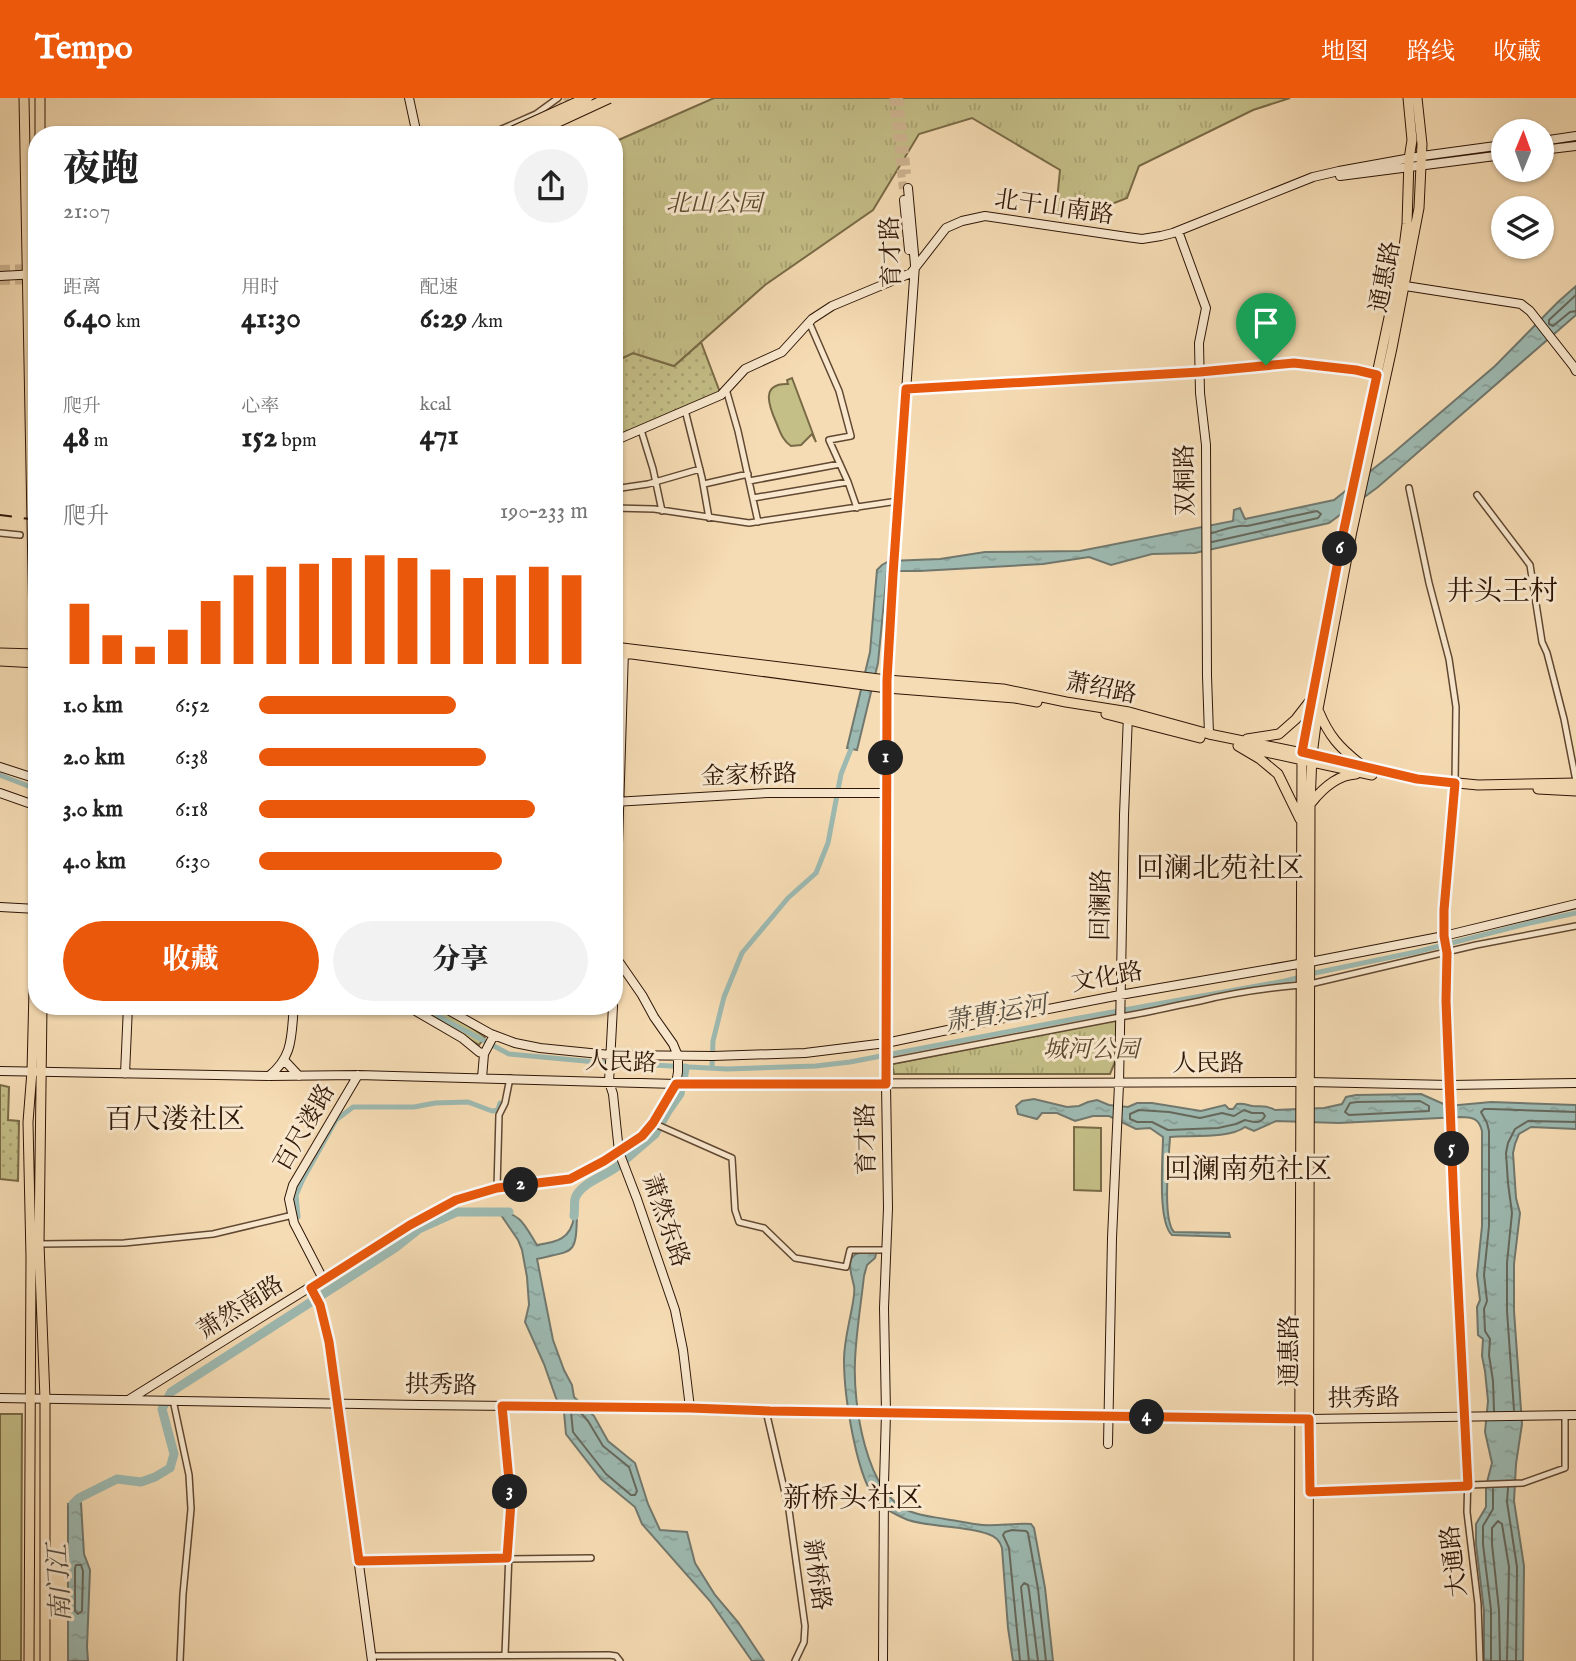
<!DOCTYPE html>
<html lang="zh">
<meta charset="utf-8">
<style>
body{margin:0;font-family:"IM FELL English","Noto Serif SC",serif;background:#f2f2f2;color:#222;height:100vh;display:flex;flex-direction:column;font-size:26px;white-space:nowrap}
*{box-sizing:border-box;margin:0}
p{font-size:23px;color:#767676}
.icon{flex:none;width:38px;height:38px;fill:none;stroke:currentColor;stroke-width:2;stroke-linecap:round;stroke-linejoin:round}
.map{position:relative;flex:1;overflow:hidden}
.details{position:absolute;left:28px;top:28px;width:595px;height:889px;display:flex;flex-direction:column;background:#fff;border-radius:28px;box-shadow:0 2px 5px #0004}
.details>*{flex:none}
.needle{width:46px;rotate:1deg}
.buttons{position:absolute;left:1491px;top:21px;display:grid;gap:14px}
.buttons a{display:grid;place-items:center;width:63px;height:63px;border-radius:50%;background:#fff;box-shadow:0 2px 5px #0004;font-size:35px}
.pin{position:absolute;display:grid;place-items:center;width:60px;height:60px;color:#fff;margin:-72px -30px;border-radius:50% 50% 50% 0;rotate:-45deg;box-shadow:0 0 7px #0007}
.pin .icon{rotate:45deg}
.km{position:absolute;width:35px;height:35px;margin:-18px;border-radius:50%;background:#222;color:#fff;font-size:19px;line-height:35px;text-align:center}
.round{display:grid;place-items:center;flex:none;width:74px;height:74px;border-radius:37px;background:#f2f2f2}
.summary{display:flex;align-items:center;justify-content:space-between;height:119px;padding:0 35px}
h1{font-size:38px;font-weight:800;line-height:52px}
.metrics{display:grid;grid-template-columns:repeat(3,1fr);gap:10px;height:119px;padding:7px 35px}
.metrics div{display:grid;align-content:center}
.metrics b{font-size:30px;font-weight:800}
.metrics small{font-size:19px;font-weight:400}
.metrics p{font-size:19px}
.chart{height:196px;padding:14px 35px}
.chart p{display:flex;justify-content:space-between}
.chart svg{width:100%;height:126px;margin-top:7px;stroke:#ea580c;stroke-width:6}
.button{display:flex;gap:14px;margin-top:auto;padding:14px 35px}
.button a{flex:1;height:80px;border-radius:42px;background:#ea580c;color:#fff;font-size:28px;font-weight:800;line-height:80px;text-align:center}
.button a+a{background:#f2f2f2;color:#222}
ul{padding:0 35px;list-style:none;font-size:23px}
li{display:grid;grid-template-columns:112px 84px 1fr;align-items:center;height:52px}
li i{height:18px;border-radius:9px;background:#ea580c}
header{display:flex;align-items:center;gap:42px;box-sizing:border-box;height:98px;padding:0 35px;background:#ea580c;color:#fff}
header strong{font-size:33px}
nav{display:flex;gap:38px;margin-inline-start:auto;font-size:24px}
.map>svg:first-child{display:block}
.grass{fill:url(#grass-dots);stroke:#796a47;stroke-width:2}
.park{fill:url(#park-tufts);stroke:#796a47;stroke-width:2}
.pitch{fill:#c4be87;stroke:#796a47;stroke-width:2}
.water{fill:url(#water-ripples);stroke:#71786e;stroke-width:2}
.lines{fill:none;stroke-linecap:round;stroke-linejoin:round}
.shore{stroke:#66685c;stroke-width:2}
.canal{stroke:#9dbab2;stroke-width:5}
.river{stroke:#9dbab2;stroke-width:9}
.secondary-tunnel{stroke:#ceb491;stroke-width:8;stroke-dasharray:8 4;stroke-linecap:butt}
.highway-tunnel{stroke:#ceb491;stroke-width:10;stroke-dasharray:10 5;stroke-linecap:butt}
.street-casing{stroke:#604832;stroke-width:8}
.secondary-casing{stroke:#2e1607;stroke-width:10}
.primary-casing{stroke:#2e1607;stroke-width:11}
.street{stroke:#f9e8ce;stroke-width:5}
.secondary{stroke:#f9e8ce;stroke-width:8}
.primary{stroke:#f6dcb4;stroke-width:9}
.rail{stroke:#2e1607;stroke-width:2;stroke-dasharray:12 12;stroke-linecap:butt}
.highway-bridge-casing{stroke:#2e1607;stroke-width:12;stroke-linecap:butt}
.highway-bridge{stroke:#f6dcb4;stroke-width:10}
.route-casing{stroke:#fff;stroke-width:14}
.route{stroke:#ea580c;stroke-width:9}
.labels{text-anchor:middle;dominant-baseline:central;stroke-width:6;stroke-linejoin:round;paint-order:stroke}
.park-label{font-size:24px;font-style:italic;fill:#5b482d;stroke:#f9e8ce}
.street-label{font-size:24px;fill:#2e1607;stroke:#f9e8ce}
.water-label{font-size:26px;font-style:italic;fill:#554f43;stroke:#f9e8ce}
.quarter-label{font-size:28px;fill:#2e1607;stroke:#f9e8ce}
</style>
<header>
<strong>Tempo</strong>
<nav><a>地图</a><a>路线</a><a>收藏</a></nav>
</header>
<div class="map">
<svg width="1576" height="1563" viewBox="0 0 1576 1563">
<defs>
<pattern id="grass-dots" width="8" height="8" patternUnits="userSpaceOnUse" patternTransform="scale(1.75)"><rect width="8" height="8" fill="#c4be87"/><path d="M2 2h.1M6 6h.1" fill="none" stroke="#a9a373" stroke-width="1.8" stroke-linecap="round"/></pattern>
<pattern id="park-tufts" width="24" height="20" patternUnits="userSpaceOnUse" patternTransform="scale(1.75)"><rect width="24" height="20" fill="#c4be87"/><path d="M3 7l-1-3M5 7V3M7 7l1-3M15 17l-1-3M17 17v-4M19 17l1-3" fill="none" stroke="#a9a373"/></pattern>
<pattern id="water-ripples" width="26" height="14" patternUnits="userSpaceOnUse" patternTransform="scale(1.75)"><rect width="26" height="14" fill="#9dbab2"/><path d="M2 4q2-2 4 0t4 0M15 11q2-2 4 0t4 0" fill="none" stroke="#889f98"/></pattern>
</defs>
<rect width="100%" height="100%" fill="#f6dcb4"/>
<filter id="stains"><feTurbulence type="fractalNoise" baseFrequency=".00286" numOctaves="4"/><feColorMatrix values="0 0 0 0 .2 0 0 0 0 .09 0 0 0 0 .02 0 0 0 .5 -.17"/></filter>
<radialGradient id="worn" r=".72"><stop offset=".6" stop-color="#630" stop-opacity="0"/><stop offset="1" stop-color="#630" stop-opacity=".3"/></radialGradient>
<path class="grass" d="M701,244L721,297L614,345V264L633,255L674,268Z
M0,987L9,989L8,1022L19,1023L18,1083L0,1081Z"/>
<path class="park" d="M714,0H1290L1253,12L1139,68L1127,100L1089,115L1056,113L1060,72L972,20L919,36L873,112L765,187L674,268L633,255L614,264V44Z
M413,908H440L485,939L479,947Z
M1117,922L1115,964L1110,976H894L892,966Z"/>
<path class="pitch" d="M792,280L816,344L812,336L801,347L791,348C782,342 780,333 776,324C769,308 760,285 788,286L787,282Z
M1074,1029L1101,1030V1093L1074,1092Z
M0,1316H22L21,1563H0Z"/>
<path class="water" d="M1576,188V217L1378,389L1329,425L1195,455L1152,456L1111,467L1089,459L1043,466L920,473H887L878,565L857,652L847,650L870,554L877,472L882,467L889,463L940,461L985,454L1080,453L1233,423L1234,412L1240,410L1245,421L1334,402L1392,356L1495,268L1558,204Z
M1421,996L1448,1008L1491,1004L1576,1007V1031L1531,1029L1519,1036L1515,1046L1513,1055L1516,1100L1520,1115L1514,1166V1213L1522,1326L1516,1366L1514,1403L1524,1468L1523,1563H1484V1513L1476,1446V1426L1486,1409V1388L1492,1365L1485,1334L1488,1303L1485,1273L1482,1258L1483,1241L1478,1237L1477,1209L1480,1202L1477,1177L1482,1128V1033C1479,1020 1472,1019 1460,1019L1339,1025L1276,1023L1254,1033L1245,1029C1229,1041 1190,1037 1170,1039C1169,1059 1162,1121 1174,1134L1229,1135L1230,1139L1172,1137C1157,1123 1163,1060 1163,1039L1150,1030L1136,1031L1109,1018H1093L1075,1023L1057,1015H1042L1037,1021L1018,1016L1016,1008L1022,1003L1034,1001L1067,1009L1079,1008L1088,1004L1097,1002L1109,1007L1128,1009L1137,1005H1152L1201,1013L1225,1007L1229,1011H1233L1237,1006C1244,1005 1247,1007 1253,1008C1262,1009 1267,1007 1275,1012L1324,1010L1342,1006L1346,999L1356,997Z
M499,1114C521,1114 526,1130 537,1147C557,1144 571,1141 574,1119L577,1117C576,1158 574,1152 537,1161L553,1242L564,1272L572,1287L574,1299L594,1318L608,1343L635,1365L648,1406L660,1432L687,1434L695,1465L715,1497L738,1524L764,1563H752L710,1503L642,1426L635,1409L601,1381L566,1336L564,1314L556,1300L544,1266L525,1224L529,1207L527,1179L522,1152L518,1142Z
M875,1154L876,1156L875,1160L867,1167L864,1178C861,1206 856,1235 855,1263C853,1305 865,1395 909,1413C920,1418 934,1419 945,1421C958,1423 970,1426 983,1427C999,1428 1014,1425 1031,1426L1034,1430L1045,1490L1053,1563H1013L1008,1530L1002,1450C1000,1443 995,1438 988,1436C963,1427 934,1430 908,1422C898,1418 888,1413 880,1406C856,1386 844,1294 844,1262C844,1242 850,1223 853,1204C854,1198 855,1193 854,1188C852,1178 844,1158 859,1155C863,1153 870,1154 875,1154Z
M81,1405L84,1456L90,1472L87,1549L88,1563H68V1406Z"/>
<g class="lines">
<path class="shore" d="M1576,197L1549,222V226L1553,228L1570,214L1576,213
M1212,435C1223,432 1238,426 1247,428L1317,413L1321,416L1318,420L1212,444
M1420,1003L1429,1008V1013L1349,1017L1345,1014L1350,1005L1357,1004Z
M1139,1012L1169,1014L1200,1020L1222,1015L1234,1018L1244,1012L1252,1015H1263L1265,1018C1260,1027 1253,1024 1245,1022L1236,1026L1218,1030L1168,1032L1152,1024H1137L1130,1021V1016Z
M1514,1312L1507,1213V1165L1512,1115L1508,1085L1506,1055L1508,1045L1515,1031L1528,1023L1576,1024
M1494,1313L1493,1283L1489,1257L1490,1241L1485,1233L1484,1211L1487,1203L1484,1177L1489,1128V1033L1487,1025L1481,1014L1484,1011H1491L1576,1014
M571,1314L573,1334L606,1376L631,1397H635L637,1393L629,1369L603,1348L588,1323L580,1314
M1508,1390L1507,1404L1517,1469L1516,1563
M76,1467H81L83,1473L82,1513L78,1516L75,1513V1470Z
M1020,1563L1009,1450L1003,1437L1005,1434L1012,1432L1026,1433L1028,1435L1038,1491L1046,1563
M1029,1563L1021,1489L1024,1485L1028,1487L1029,1492L1038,1563
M1491,1563V1512L1483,1446V1428L1493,1411V1391
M1500,1563L1499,1512L1492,1446V1430L1498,1423L1502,1426L1509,1469L1507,1563"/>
<path class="canal" d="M0,677L36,691
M1310,876L1416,854L1530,825L1576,815
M426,908L443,921L509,956L596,964L727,971L816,968L850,964L1074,921L1285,883L1301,879
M712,970L713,943L724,899L742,855L788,800L816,775L828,745L841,676L851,651
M298,1119L296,1097L303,1081L336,1022L353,1009H414L435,1005L468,1004L492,1013L498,1012L500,1005"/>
<path class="river" d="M683,982L685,970
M626,1061L655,1036L668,1013L680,996L681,990
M574,1118C575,1113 574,1106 575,1101C579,1085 607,1078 619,1067
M73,1406L79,1400L117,1381L141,1384L155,1379L170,1370L174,1356L162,1311L171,1294L395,1150L419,1131L457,1114H509"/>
<path class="secondary-tunnel" d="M893,0L903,91
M899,0L907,76
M558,13L569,0"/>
<path class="highway-tunnel" d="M0,172L37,171
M0,182L37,181"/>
<defs>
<path id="street" d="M488,37L536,16L558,0
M809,224L839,293L851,338L829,342L848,384L857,410
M726,291L738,333L758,424
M685,312L702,380L709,420
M641,332L653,371L662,413
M749,383L840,366
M704,386L748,376
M1409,390L1429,485L1449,561L1456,609L1455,685L1444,812V838L1447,855L1446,903L1463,1311L1465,1318L1468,1373L1467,1414L1478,1506L1480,1563
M614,391L648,386L700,371
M1477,397L1530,467L1542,544L1547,555L1564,621L1576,683
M753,400L848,384
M614,410L654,411L749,425L898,403
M0,435L20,437
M1310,886L1476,847L1576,828
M886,964L1120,919C1147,915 1173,908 1200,903C1233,895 1267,890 1301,887
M653,1025L732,1060L735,1112L739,1124L764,1130L795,1160L846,1169L850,1152H886
M497,1090L499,1017L505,1005L510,980
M39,1146L124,1145L213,1136L293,1117
M173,1302L189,1377L191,1411L183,1496L180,1563
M502,1308L511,1404L505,1557
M766,1313L789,1412L805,1528L804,1544L795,1563
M1309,1393L1523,1385L1565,1370V1317
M359,1463L591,1460
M372,1558L609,1557L616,1558L620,1563"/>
<path id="secondary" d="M409,0L417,37
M1542,43L1576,38
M1542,52L1576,48
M1340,78L1503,57
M904,102L909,152
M1178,133L1206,210L1199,245L1200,295L1206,347L1207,578L1209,636
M0,178L37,176
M1399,187L1521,206L1530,213L1574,269L1576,273
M906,291L1200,274L1294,265L1356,273L1377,277
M614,343L721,297L745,271L782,254L812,221L832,208L911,175L946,130L962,123L985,118L1127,139L1142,141L1161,138L1173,135L1313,79L1339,73L1422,58L1503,47
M0,669L37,681
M0,695L37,708
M614,704L768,695H886
M0,809L37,811
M614,875L624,552
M407,908L462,940L479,954L484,956
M441,908L491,936L515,945L540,950L610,957L713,958L805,955L886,945L1023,916L1120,897L1310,864L1444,838L1576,806
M613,908L609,984L613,996L619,1054L637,1101L675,1212L683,1252L690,1310
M284,962L299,978
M0,973L269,978L358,977L676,986L1309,984L1450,987L1576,985
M125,976L128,908
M269,978C294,958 291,937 294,908
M482,980L484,956L494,937
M323,1181L294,1125L289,1101L293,1087L358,977
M311,1190L320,1207L329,1244L372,1563
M0,1300L420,1307L690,1310L770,1313L1109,1319L1309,1321L1576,1317
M130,1301L410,1127L456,1102L497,1090L570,1081L619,1054L642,1038L653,1025L676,986L678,974V958L673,946L654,919L642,897L615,858
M1108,1346L1112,1140L1119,986L1124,717L1128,617
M883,1563L884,1385L886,1315L884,1210L888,1110L886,986L887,582L893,477L915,167L908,90"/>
<path id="primary" d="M24,0L34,528L37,552
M40,0V37
M614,549L887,582L1003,591L1066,604L1129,614L1209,636L1302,655L1417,681L1478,687L1576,685
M0,555L37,556
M614,556H632L887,590L1015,600L1037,604
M0,563L37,565
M1319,614C1329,638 1339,649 1359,665
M1106,616L1200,640
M1247,641L1279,636L1296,621L1310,603
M1238,648L1260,661L1278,676L1300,721
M1252,651L1372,677
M1538,691L1576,693
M1311,705C1322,691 1337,677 1356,676
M42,908L39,1146L45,1301V1563
M29,1563L31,1159L28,1024L32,973L36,811L35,702L37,579
M1299,1563L1302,655L1344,431L1404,149L1407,126L1409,61L1412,42L1408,0
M1308,1563L1310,707L1312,657L1318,611L1352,433L1392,250L1419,110L1422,46L1417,0"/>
</defs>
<use href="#street" class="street-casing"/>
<use href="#secondary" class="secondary-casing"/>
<use href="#primary" class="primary-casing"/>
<use href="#street" class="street"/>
<use href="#secondary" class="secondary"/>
<use href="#primary" class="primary"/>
<path class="rail" d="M550,37L578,0
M0,417L37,422"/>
<defs>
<path id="highway-bridge" d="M505,37L587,0
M529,37L609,0"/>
</defs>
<use href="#highway-bridge" class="highway-bridge-casing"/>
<use href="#highway-bridge" class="highway-bridge"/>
</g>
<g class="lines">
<defs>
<path id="route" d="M1294,265L1356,272L1377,277L1344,431L1302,654L1417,681L1455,685L1444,812V838L1447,855L1446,903L1454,1109L1468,1388L1310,1394L1309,1321L770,1313L690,1310L502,1308L511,1404L507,1460L359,1463L329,1244L320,1207L311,1190L410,1127L456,1102L497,1090L570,1081L604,1063L642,1038L653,1025L676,986H886L887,582L893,477L906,291L1200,274Z"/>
</defs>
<use href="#route" class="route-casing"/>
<use href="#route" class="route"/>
</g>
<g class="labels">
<g class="park-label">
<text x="714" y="106">北山公园</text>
<text x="1091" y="952">城河公园</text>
</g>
<g class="street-label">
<text transform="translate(1054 110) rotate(8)">北干山南路</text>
<text transform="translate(892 154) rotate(-92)">育才路</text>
<text transform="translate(1386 179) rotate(-79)">通惠路</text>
<text transform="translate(1186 382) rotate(-91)">双桐路</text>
<text transform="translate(1101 591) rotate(11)">萧绍路</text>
<text transform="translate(749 678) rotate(-2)">金家桥路</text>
<text transform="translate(1102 807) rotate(-89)">回澜路</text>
<text transform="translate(1107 880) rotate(-10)">文化路</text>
<text transform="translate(621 965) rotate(2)">人民路</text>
<text x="1208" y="966">人民路</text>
<text transform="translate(305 1030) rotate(-60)">百尺溇路</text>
<text transform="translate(867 1041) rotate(-91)">育才路</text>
<text transform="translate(665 1123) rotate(71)">萧然东路</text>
<text transform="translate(241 1210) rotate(-32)">萧然南路</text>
<text transform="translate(1290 1253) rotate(-90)">通惠路</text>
<text transform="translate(441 1288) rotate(1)">拱秀路</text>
<text transform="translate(1364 1301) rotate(-1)">拱秀路</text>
<text transform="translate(1455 1463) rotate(-97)">大通路</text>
<text transform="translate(816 1477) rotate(82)">新桥路</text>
</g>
<g class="water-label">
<text transform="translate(996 916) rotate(-10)">萧曹运河</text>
<text transform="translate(60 1485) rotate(-93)">南门江</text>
</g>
<g class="quarter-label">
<text x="1502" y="494">井头王村</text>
<text x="1220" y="771">回澜北苑社区</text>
<text x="175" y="1022">百尺溇社区</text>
<text x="1248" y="1072">回澜南苑社区</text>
<text x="853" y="1401">新桥头社区</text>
</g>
</g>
<rect width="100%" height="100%" filter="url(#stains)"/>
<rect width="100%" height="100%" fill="url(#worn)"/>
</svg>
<div class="buttons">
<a><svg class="needle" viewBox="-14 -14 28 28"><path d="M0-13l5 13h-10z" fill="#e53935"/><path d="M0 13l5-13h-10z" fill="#767676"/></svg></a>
<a><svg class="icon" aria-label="layers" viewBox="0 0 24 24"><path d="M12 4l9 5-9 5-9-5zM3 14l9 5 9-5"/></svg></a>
</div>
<div class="pin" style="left:1266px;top:267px;background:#1e9e55"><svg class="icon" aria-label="arrive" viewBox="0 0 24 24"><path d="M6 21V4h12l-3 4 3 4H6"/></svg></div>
<b class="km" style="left:886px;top:660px">1</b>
<b class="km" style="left:521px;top:1087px">2</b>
<b class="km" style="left:510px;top:1394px">3</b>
<b class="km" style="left:1147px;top:1319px">4</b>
<b class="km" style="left:1452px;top:1051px">5</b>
<b class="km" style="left:1340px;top:451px">6</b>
<section class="details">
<div class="summary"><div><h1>夜跑</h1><p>21:07</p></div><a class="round"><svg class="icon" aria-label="share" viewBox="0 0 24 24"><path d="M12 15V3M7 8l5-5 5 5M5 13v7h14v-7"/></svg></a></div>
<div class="metrics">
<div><p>距离</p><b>6.40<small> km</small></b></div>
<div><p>用时</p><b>41:30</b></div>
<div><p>配速</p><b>6:29<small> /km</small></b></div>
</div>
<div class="metrics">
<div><p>爬升</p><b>48<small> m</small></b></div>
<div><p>心率</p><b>152<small> bpm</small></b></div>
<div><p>kcal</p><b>471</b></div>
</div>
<div class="chart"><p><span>爬升</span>190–233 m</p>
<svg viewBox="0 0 160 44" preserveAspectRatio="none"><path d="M5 44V23M15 44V34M25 44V38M35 44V32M45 44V22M55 44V13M65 44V10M75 44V9M85 44V7M95 44V6M105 44V7M115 44V11M125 44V14M135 44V13M145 44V10M155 44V13"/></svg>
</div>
<ul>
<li><b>1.0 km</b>6:52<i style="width:60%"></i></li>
<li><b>2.0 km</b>6:38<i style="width:69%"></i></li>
<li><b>3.0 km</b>6:18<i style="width:84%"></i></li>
<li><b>4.0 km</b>6:30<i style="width:74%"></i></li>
</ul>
<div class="button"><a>收藏</a><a>分享</a></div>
</section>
</div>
